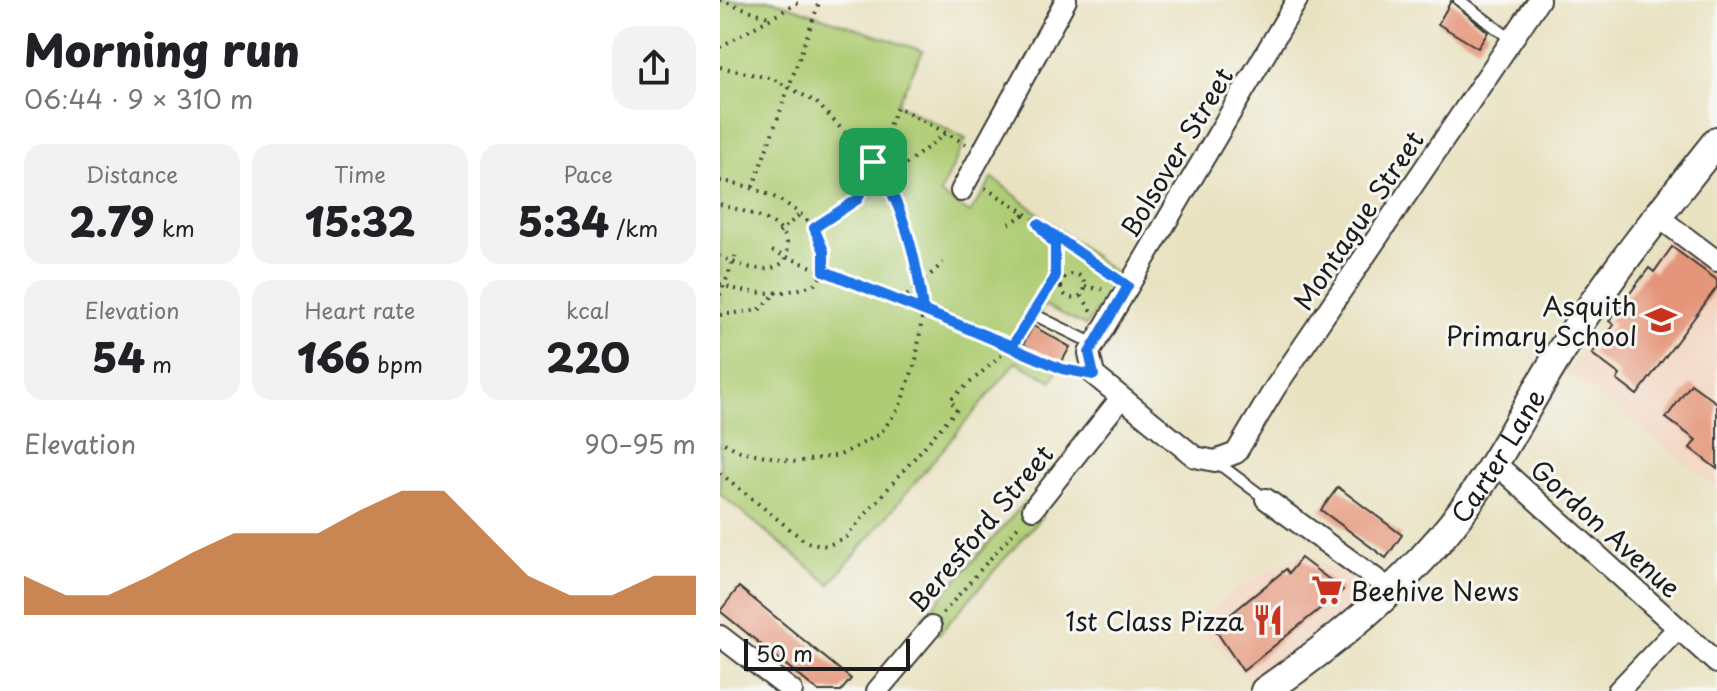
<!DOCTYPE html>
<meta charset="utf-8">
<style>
body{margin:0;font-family:"Playpen Sans",sans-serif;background:#f2f2f2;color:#202124;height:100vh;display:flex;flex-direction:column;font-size:30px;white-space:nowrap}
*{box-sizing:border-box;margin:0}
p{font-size:26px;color:#757577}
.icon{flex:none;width:44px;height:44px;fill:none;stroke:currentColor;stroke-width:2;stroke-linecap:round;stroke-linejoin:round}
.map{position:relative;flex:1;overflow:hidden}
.panel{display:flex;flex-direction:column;background:#fff;width:720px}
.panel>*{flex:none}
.scale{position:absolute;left:24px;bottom:20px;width:166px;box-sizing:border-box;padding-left:8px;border:4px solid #1c1c1c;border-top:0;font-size:22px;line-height:28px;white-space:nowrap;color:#1c1c1c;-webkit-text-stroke:6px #f6f6f2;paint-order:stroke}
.pin{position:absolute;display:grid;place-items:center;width:68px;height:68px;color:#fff;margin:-34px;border-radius:16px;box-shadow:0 4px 12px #0006}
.round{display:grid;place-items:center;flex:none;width:84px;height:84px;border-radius:24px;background:#f2f2f2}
.overview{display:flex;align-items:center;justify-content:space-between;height:136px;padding:0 24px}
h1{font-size:44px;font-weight:800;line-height:60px}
.metrics{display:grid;grid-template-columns:repeat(3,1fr);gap:12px;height:136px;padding:8px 24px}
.metrics div{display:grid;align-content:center;border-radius:20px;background:#f2f2f2;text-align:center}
.metrics b{font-size:40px;font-weight:800}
.metrics small{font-size:22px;font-weight:400}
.metrics p{font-size:22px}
.chart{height:224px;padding:16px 24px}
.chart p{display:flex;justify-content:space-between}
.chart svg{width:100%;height:144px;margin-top:8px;fill:#b45309;opacity:.7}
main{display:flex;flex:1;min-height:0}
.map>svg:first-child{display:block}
.built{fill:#f3d4bf}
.green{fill:#aecc73;stroke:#657448;stroke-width:2}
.building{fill:#e5967a}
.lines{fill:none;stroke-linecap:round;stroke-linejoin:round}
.lane-casing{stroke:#3b3a35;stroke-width:14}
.street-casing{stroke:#3b3a35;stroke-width:24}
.secondary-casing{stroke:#3b3a35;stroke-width:32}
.path{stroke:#3b3a35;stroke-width:4;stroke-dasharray:2 6;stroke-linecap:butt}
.lane{stroke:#fff;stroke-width:10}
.street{stroke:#fff;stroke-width:20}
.secondary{stroke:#fff;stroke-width:28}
.route-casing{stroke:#fff;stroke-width:16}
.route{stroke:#1a73e8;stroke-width:10}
.labels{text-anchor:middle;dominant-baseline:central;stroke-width:6;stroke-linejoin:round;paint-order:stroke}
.street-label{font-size:26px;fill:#1c1c1c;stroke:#f6f6f2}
.poi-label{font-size:26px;fill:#1c1c1c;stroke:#f6f6f2;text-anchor:end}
</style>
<main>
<section class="panel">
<div class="overview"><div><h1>Morning run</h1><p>06:44 · 9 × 310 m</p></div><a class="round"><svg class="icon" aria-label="share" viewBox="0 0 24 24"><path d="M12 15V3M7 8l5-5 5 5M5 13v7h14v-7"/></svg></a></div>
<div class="metrics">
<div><p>Distance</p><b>2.79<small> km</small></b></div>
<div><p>Time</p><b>15:32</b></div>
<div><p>Pace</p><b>5:34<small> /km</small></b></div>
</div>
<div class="metrics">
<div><p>Elevation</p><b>54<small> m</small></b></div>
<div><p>Heart rate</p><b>166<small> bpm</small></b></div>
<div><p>kcal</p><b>220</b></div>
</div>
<div class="chart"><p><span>Elevation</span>90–95 m</p>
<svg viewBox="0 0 160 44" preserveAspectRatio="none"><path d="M0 44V32L10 38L20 38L30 32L40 25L50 19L60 19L70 19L80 12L90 6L100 6L110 19L120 32L130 38L140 38L150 32L160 32V44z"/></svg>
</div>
</section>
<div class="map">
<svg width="997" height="691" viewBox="0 0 997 691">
<rect width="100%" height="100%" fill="#f6f6f2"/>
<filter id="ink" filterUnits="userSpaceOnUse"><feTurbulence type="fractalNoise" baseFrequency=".0125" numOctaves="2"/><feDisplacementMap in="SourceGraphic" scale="16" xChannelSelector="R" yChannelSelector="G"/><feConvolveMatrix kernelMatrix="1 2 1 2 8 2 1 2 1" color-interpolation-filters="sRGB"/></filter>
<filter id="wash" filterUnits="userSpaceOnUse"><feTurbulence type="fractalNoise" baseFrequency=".006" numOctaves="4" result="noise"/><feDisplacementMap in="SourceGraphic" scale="32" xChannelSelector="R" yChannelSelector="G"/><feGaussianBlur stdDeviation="1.8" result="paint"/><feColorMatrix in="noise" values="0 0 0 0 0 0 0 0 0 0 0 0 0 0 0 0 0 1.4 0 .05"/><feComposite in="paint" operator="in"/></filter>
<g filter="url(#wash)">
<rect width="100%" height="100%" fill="#e9e2c1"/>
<path class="built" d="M949,232L997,269V488L848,372Z
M582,552L639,586L637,601L536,689L473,621L530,581Z"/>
<path class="green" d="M0,0H52L203,51L177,104L246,139L220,194L250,213L273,178L399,276L366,326L324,305L303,344L340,365L332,381L296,362L110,584L0,494Z
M305,502L322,516L219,634L202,619Z"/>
<g id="blocks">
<path class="building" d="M731,1L768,32L758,48L718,24Z
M952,247L997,280V287L917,395L897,380L900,375L872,354L894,325L889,321L929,268L934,272Z
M313,326L350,347L340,365L303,344Z
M971,384L997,403V469L970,448L976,440L946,418Z
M618,487L682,535L666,558L601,510Z
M581,558L623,590L523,671L494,628L566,569L569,573Z
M19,587L131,679L121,691H98L0,611Z"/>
</g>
</g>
<g filter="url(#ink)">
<use href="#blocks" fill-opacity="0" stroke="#3b3a35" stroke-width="2"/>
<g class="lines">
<defs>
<path id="lane" d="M739,0L792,40
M319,317L374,344
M495,461L546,499"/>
<path id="street" d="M577,0L369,353L374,375L475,457L495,461L516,453L555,388L819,0
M241,191L346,0
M937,216L997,261
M776,464L997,663
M546,499L671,590
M313,509L401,398
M0,636L72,691
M157,691L211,627
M898,691L958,628"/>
<g id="secondary">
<path id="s1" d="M545,691C606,649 670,597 719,540C769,482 800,415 841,351C888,278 943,209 997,141"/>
</g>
</defs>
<use href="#lane" class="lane-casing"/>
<use href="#street" class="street-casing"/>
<use href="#secondary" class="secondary-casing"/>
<path class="path" d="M0,0L51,18
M0,47L83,0
M0,67L53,79L96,102L153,162L166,180L198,268L203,310L196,361L179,408L160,434L120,455L76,462L20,451L0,441
M0,181C45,185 131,226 97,283C68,296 29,296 0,284
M33,187L100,0
M265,188C295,207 350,232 336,276C333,285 324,295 319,303
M138,198L177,107L226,133
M0,204C29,214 79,220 65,261C46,277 21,266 0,256
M289,224L305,214
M321,226L393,275
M94,228L166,180L226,133L246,144
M59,233L80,214
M52,251L352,371
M341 286a12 12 0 1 1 24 0a12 12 0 1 1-24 0Z
M365,287L382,289
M0,295L16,255
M361,296L372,311
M181,301L223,263
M0,315L39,310L57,292
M0,473L86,542L107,546L126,537L237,409L230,400L292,346L305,324
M223,613L301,523"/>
<use href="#lane" class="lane"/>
<use href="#street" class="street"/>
<use href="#secondary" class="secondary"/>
</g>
</g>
<g class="lines" filter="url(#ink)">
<defs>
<path id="route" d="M153,162C184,203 197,261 203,310L342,369L374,375L369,353L408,286L318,224L335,245V278L292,346L104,271V251L94,228L138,199L153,162"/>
</defs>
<use href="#route" class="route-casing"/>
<use href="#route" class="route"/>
</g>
<defs>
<symbol id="school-bare" viewBox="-9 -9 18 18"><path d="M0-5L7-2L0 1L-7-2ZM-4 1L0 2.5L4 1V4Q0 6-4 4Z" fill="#c8321e" stroke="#f6f6f2" stroke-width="2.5" paint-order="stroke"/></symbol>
<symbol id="supermarket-bare" viewBox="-9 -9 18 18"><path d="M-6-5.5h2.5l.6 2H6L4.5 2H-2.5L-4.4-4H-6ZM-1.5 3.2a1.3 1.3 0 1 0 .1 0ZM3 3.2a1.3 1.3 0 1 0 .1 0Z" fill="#c8321e" stroke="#f6f6f2" stroke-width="2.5" paint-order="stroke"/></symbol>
<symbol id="restaurant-bare" viewBox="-9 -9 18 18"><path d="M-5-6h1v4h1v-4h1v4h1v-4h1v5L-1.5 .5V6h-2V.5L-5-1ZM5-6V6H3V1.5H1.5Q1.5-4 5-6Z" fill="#c8321e" stroke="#f6f6f2" stroke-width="2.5" paint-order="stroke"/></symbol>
</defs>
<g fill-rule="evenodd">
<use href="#school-bare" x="919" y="298" width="44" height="44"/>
<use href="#supermarket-bare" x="585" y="568" width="44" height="44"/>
<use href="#restaurant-bare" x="526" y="598" width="44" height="44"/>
</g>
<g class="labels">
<g class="street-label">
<text transform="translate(456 152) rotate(-59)">Bolsover Street</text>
<text transform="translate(638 220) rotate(-56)">Montague Street</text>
<text stroke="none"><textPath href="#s1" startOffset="334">Carter Lane</textPath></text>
<text transform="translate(260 528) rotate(-50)">Beresford Street</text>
<text transform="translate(886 528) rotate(42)">Gordon Avenue</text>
</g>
<g class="poi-label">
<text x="917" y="305">Asquith<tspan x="917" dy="30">Primary School</tspan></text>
<text x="631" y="590" text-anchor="start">Beehive News</text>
<text x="524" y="620">1st Class Pizza</text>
</g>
</g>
</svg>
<div class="scale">50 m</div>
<div class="pin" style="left:153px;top:162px;background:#1e9e55"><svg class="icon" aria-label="arrive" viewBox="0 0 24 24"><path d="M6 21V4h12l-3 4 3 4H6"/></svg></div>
</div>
</main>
